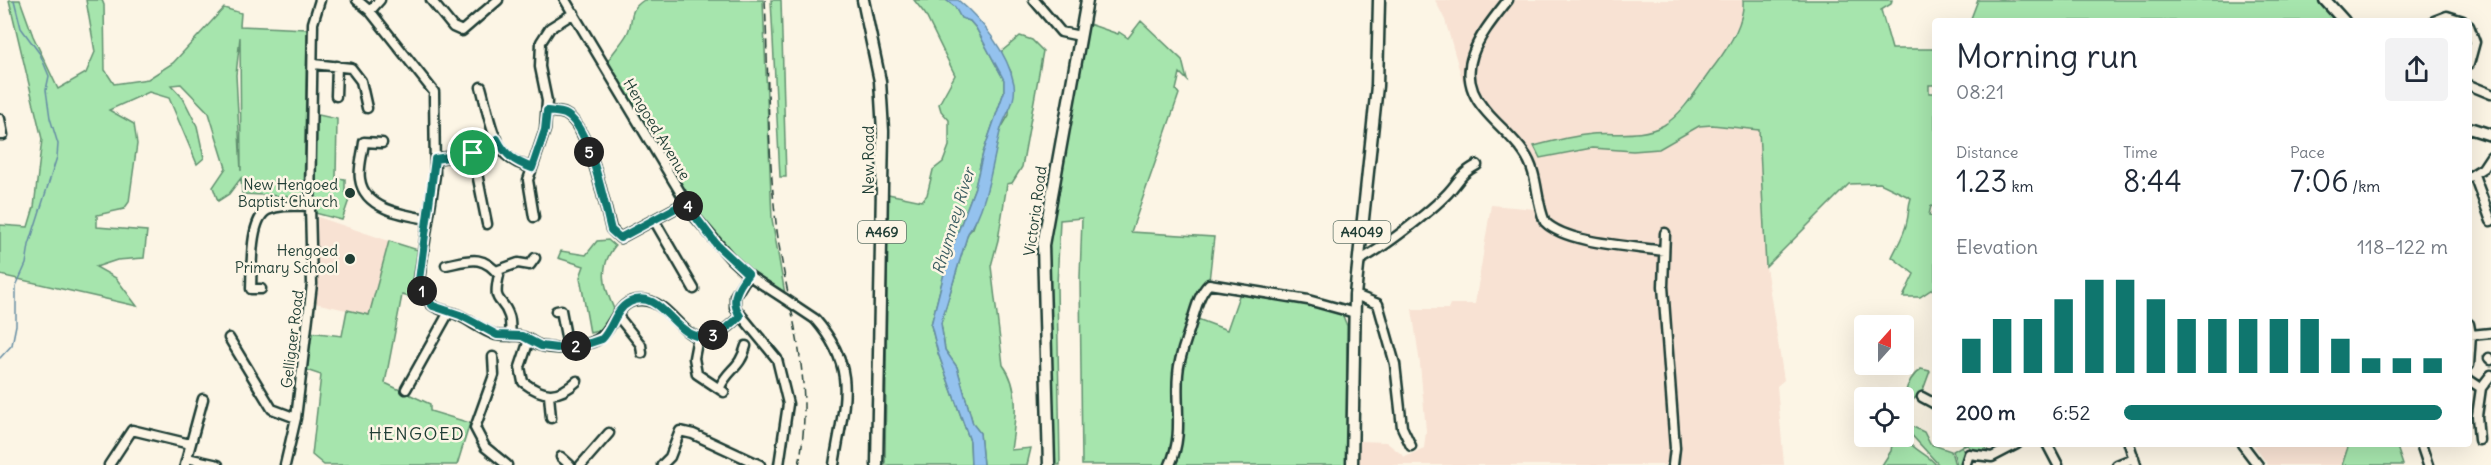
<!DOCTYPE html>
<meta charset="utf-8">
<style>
body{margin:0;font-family:Delius,sans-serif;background:#f2f2f3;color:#1f2937;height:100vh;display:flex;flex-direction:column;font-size:22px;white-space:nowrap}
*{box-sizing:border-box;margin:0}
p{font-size:20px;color:#747a83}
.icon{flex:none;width:33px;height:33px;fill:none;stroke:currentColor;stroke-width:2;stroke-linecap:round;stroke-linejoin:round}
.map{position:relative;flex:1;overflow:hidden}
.drawer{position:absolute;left:1932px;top:18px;width:540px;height:429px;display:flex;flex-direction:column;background:#fff;border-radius:6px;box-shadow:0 6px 24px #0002}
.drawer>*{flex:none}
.needle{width:39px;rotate:21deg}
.controls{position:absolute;left:1854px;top:315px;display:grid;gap:12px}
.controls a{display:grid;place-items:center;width:60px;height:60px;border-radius:6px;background:#fff;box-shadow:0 6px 24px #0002;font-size:30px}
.pin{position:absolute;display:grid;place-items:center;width:51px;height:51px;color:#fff;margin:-26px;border:3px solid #fff;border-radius:50%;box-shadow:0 2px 6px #0007}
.km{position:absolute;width:30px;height:30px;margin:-15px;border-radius:50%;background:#222;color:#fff;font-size:16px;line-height:30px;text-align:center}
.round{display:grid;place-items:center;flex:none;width:63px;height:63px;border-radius:6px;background:#f2f2f3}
.overview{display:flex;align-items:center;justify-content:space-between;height:102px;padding:0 24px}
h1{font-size:33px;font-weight:600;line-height:45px}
.figures{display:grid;grid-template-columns:repeat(3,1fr);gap:9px;height:102px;padding:6px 24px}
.figures div{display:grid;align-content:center}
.figures b{font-size:30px;font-weight:600}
.figures small{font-size:16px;font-weight:400}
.figures p{font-size:16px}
.chart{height:168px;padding:12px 24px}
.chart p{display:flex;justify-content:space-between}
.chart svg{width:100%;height:108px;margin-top:6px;stroke:#0f766e;stroke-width:6}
ul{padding:0 24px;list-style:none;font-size:20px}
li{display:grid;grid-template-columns:96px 72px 1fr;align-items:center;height:45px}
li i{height:15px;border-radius:8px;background:#0f766e}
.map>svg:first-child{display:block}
.built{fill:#f8e2d3}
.green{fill:#a6e5ad;stroke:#629170;stroke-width:1.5;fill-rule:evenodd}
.water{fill:#94c2ee;stroke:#658da4;stroke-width:1.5}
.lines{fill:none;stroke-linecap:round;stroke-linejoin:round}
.stream{stroke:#658da4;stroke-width:1.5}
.minor-casing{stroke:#1f3d34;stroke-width:13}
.major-casing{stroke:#1f3d34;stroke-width:15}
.minor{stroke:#fcf5e5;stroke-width:8}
.major{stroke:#fcf5e5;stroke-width:10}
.rail{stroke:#1f3d34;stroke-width:1.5;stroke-dasharray:9 4.5;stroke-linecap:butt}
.minor-bridge-casing{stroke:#1f3d34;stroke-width:13;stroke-linecap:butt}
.minor-bridge{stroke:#fcf5e5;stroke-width:8}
.route-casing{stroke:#fff;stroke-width:12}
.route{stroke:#0f766e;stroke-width:8}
.poi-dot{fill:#1f3d34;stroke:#fcf5e5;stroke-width:2}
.labels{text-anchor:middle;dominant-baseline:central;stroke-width:5;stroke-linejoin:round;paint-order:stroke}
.shield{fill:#fcf5e5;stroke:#617469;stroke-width:1.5}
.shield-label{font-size:14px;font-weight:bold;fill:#1f3d34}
.street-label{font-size:15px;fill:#1f3d34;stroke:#fcf5e5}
.poi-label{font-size:15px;fill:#1f3d34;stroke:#fcf5e5;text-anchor:end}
.water-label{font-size:16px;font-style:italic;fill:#3c5e62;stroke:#fcf5e5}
.quarter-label{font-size:18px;letter-spacing:1.5px;fill:#1f3d34;stroke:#fcf5e5}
</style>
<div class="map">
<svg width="2491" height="465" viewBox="0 0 2491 465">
<rect width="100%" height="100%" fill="#fcf5e5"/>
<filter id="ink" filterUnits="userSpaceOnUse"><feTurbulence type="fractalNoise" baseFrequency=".0167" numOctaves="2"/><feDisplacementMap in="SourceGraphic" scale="12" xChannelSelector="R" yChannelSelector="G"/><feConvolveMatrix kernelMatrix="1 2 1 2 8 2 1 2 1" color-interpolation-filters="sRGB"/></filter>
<g filter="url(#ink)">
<path class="built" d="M1435,0H1743L1744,13L1723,54L1678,113L1664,125L1641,133L1620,136L1594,134L1557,140L1540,158L1592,148L1659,149L1699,126L1712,125L1759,130L1766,267L1784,380L1777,386L1784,465H1359V441L1386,442L1405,457L1424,448L1426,431L1420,364L1412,309H1448L1450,304H1475L1491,205L1535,209L1534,192L1520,157L1477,109L1462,79L1445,20Z
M318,217L389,241L369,315L315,303V221Z
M2253,444H2349L2342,465H2268Z"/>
<path class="green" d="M9,0H20L33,36L58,89L86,73L95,52L86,0H102L104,5L105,70L114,84L148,79L173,63L224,8L241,13L240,26L307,29L304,197L242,194L241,178L229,194L218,201L213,187L226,168L209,113L181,84L171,85L183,98L197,126L204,158L197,164L169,98L149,92L109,110L134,124L137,144L129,202L124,209L97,215V227L147,231L144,258L117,260L96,267L116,278L137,306L0,275V225L28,227L34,207L42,139ZM240,37L241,171L236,75Z
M644,0H763L772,219L785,294L742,263L717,239L674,175L607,62C613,52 622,43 627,34C635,19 626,12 644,0Z
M771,0H781L786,177H780Z
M914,0H946L955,7L961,18L970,21L976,28L1004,80V92L983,153L975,187L948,258L931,325L938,353L970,441L971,465H885L888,194L922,201L927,195L933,170L943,162L949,146V120L941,111L939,104L955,75L925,14Z
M1743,0H1892L1891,4L1881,10L1892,49H1935V85H1929V93H1935V207L1931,206L1929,215L1935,217V287L1920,297H1903L1914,274L1892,257C1897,246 1905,234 1907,221C1909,213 1908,207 1911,198L1880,183L1849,184L1766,267L1759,130L1712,125L1699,126L1659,149L1633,151L1592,148L1540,158L1534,146C1553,141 1573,136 1592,134C1617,132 1641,138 1664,125C1685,112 1700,84 1715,65C1728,48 1745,23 1743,0Z
M1978,0H2319L2334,21H1970Z
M1141,21L1182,60L1187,80L1180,73L1176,90L1179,94L1131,232L1214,237L1209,281L1200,288L1194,302L1177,362V438L1166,465H1082L1080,277L1082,218L1060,220L1057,285L1060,465H1053L1047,246L1089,24L1118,34L1119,32L1128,38Z
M1020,36L1032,40L1043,51L1022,167L1012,183L1007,184L998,240L991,266L1003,365C1021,388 1015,423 1011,450L1031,448L1027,465H983L980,433L973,424L957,367L945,350L941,323L968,233L973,228L987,188L1000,130L1009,115L1011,72L1001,52Z
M314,114L337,119L336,178L345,179V192L351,194L342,220L315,213V194L312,191Z
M608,240L615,246C598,267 604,287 614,309L605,329L590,333L580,277L584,266L558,258L561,251L586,255L597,241Z
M389,241L418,250L413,298L402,295L385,383L430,404V411L470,423L457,465H324L312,455L321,375L306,370L310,332L342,336L347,310L369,315Z
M1241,290L1333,309L1343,316L1347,326L1346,465H1173L1181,367L1195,318L1227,330Z
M1921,369L1930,371L1923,390L1913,400L1905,426C1900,408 1904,380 1921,369Z
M1907,424L1924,432L1930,444L1951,451L1955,465H1939L1906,429Z
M1904,429C1909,452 1925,450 1936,465H1882L1891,451L1893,437L1904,436Z
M1965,444H1984L1990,455L1974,451L1967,445L1962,447L1968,465H1957L1953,451Z
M2349,444H2396L2403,465H2342Z"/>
<path class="water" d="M946,0H958C982,20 1008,53 1014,84C1017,104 1004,115 1000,132C993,160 986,212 968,233L941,323L945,350L957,367L973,424L980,433L983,465H971L970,441L938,353L931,325L948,258L975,187L983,153L1004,92V80L976,28L970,21L961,18L955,7Z"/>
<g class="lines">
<path class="stream" d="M0,358L12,345L16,325V286L26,264L29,245L57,157L58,144L50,118L46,90L49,76L40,54L21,28L14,0"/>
<defs>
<path id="minor" d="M357,0L370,11L434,92L435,175L419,280C421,290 423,296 431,304C438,311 451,311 460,316C472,322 483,331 496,335C505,337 515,334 523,337C529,339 534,343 539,345C554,351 575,347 589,343C616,337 613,298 642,300C681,301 686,373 740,316
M431,0L453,27L462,31L498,0
M565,0L695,217L731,259L748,275L785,299
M1034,0L1061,32L1080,36
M1508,0C1483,32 1450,69 1484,109C1496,124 1513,137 1524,153C1539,174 1535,200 1545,222C1567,244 1633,246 1664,251
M370,11L380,0
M2434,21L2447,16L2463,21
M2469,26L2475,42L2469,64
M313,64L351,68L361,81L367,108
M2469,85L2491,94
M481,87C487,107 491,139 506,155C513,162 523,165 532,168
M336,96L337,66
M547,111C552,112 560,112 565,114C590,126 604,204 611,229L620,238L685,203
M0,119L3,135H0
M382,143L364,142C363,153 358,168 360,179C364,209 403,215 428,219
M473,153L487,224
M435,159L480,152L497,139
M2474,175L2491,221
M2469,177L2483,168L2491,156
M534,217L528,180L545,130L547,101L540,67L541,42L550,28L574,13
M654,220L694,289
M1665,233L1663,286L1675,448L1673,465
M1359,260C1380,251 1431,211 1448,193C1461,179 1459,175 1477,165
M446,265C470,260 482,254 499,275C492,306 502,295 509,316C511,321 510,330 511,336
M496,271L518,263L530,265L535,258
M748,275L735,296V308L777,359L788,404L779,465
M261,289H251C252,269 249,219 268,210C281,204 296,206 310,206
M1355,295L1378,304L1395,364L1402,427L1411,446
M556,311L561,310L568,347
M617,315L641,345L642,353
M815,319C860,371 843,404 834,465
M2469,324L2471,335L2469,365
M2471,335L2491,333
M698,337L694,358L697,374L724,392
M229,338L272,409L296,418
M529,340L520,367L523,382C543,397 558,399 577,381
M493,357L494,375L475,428L485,447L507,465
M2489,358L2491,360
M2469,380L2481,388
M720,387C729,368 740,369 746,346
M406,389L449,312
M549,395L551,418
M1922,397L1935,404
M2479,440L2477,416L2481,388L2491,375
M2047,444L2058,465
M2129,444L2136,465
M2242,444L2258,465
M2421,444L2428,465
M1969,454L1992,457L2017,444
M561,457L570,465
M187,458L218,465
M1966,463L1969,454
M109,465L132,430L190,444
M185,465L203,399
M285,465L296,418L312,284L310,206L313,23L320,0
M581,465L609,433
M662,465L670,457L680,431L693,434L760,465
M1170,465C1184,434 1175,406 1178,374C1179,356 1187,339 1192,321C1196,308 1199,294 1209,284L1308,300L1355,313
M2117,465L2134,458"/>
<path id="major" d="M863,0L880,81L883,131L877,465
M2325,0L2344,21
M2469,128L2491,135
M1049,465L1043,245L1087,0
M1352,465L1355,295L1377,86L1379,0"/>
</defs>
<use href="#minor" class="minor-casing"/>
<use href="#major" class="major-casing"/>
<use href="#minor" class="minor"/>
<use href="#major" class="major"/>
<path class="rail" d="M765,0C769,81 767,165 779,245C792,325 814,382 799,465"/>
<defs>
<path id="minor-bridge" d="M785,299L815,319"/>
</defs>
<use href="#minor-bridge" class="minor-bridge-casing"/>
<use href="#minor-bridge" class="minor-bridge"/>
</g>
</g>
<g class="lines" filter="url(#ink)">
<defs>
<path id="route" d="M547,111C552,112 560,112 565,114C590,125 604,204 611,230L620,238L685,203L717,245L748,274C737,288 730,300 740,316C681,378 671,282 630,302C615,309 613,328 602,339L590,343L557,348L541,346L522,336L497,335L460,315L433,306L422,294L419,280L435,159L480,152L497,139C506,156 514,161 532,168L545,130Z"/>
</defs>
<use href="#route" class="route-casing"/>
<use href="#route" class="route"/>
</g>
<g class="poi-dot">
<circle cx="350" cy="193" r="6"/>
<circle cx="350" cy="259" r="6"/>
</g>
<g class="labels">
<g class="shield">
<rect x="858" y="221" width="48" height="22" rx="4.5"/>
<rect x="1333.5" y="221" width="57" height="22" rx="4.5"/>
</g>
<g class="shield-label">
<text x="882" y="232">A469</text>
<text x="1362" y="232">A4049</text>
</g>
<g class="street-label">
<text transform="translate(657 129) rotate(59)">Hengoed Avenue</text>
<text transform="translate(868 160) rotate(-90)">New Road</text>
<text transform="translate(1035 211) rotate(-82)">Victoria Road</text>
<text transform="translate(292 339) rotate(-83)">Gelligaer Road</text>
</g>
<g class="poi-label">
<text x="338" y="184">New Hengoed<tspan x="338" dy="17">Baptist Church</tspan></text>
<text x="338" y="250">Hengoed<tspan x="338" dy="17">Primary School</tspan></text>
</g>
<g class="water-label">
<text transform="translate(953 221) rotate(-73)">Rhymney River</text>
</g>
<g class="quarter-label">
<text x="417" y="433">HENGOED</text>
</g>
</g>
</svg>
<div class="controls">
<a><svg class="needle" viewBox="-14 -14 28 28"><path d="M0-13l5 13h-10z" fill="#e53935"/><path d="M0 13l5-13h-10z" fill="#747a83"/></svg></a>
<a><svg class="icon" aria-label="locate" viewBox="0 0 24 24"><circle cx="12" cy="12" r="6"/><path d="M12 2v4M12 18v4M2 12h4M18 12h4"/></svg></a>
</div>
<div class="pin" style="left:473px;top:153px;background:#1e9e55"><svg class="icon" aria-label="arrive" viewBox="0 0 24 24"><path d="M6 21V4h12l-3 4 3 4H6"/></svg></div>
<b class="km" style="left:422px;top:291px">1</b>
<b class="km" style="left:576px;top:346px">2</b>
<b class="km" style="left:713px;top:335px">3</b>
<b class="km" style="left:688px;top:206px">4</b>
<b class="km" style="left:589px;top:152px">5</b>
<section class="drawer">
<div class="overview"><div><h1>Morning run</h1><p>08:21</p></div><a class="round"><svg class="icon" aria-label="share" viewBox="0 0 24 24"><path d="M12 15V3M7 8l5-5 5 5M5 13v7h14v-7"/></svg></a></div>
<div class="figures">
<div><p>Distance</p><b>1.23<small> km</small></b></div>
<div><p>Time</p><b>8:44</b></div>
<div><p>Pace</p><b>7:06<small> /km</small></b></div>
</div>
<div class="chart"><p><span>Elevation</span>118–122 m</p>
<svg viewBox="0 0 160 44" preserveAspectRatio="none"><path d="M5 44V30M15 44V22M25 44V22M35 44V14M45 44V6M55 44V6M65 44V14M75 44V22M85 44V22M95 44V22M105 44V22M115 44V22M125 44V30M135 44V38M145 44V38M155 44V38"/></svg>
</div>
<ul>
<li><b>200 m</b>6:52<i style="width:98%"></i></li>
</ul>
</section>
</div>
